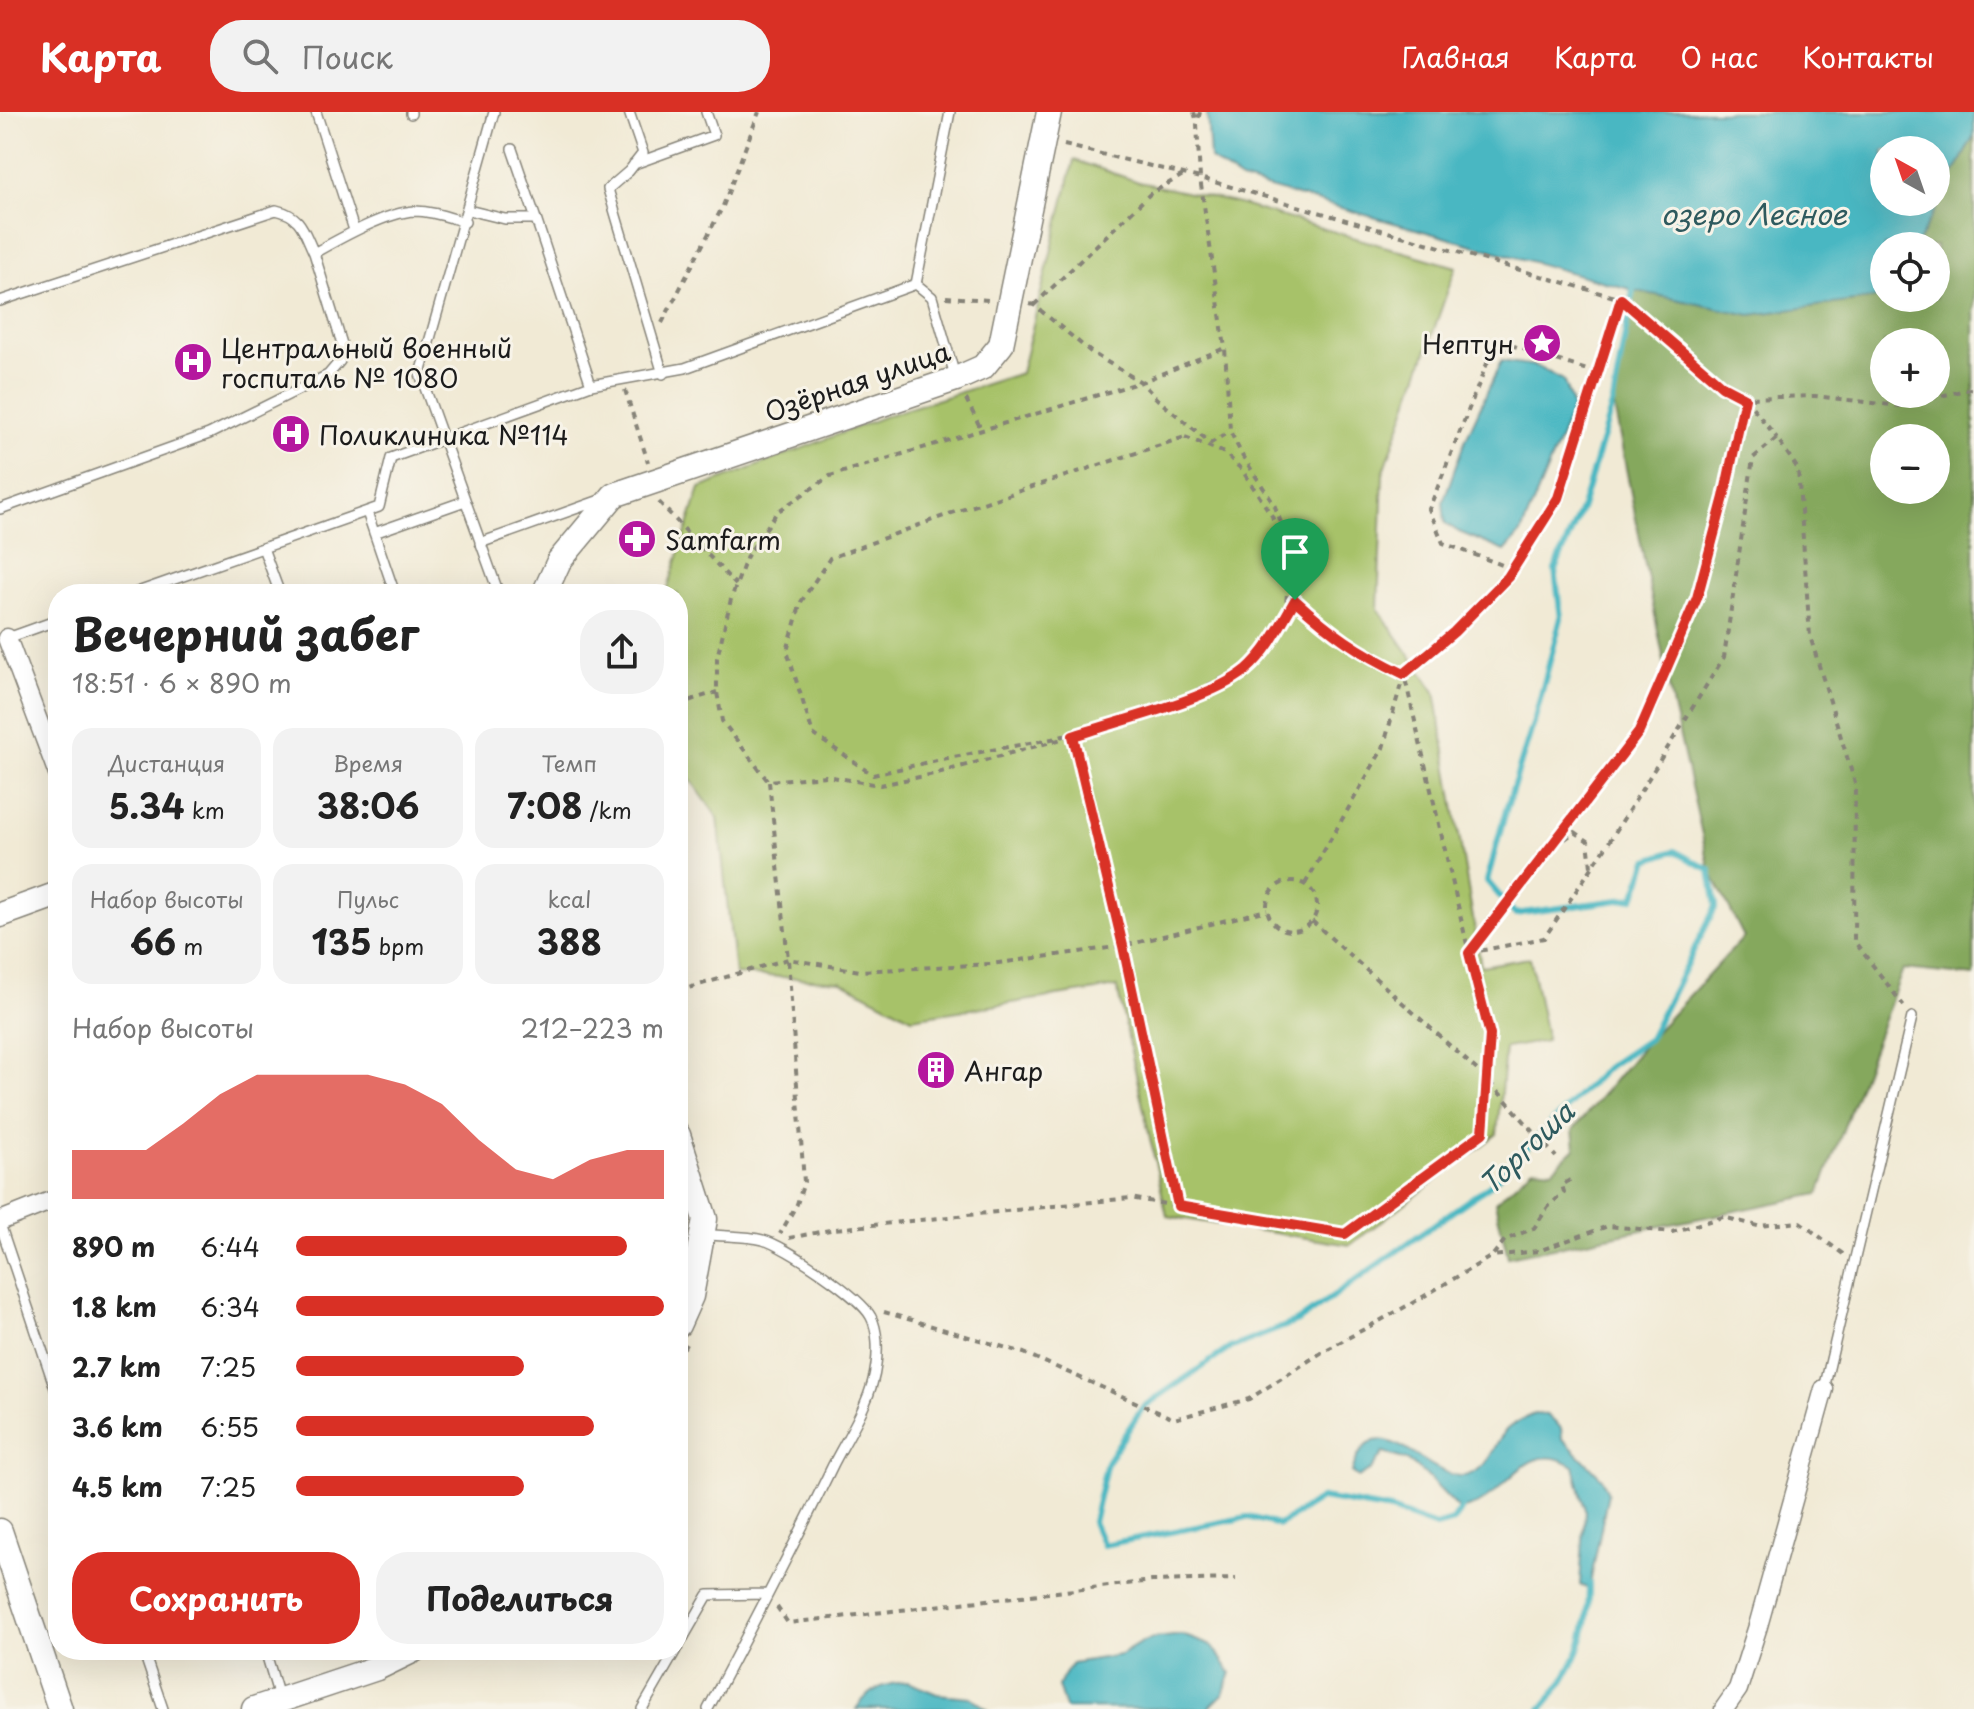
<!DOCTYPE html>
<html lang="ru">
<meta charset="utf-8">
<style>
body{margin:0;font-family:"Playpen Sans",sans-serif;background:#f2f2f2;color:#222;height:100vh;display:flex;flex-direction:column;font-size:30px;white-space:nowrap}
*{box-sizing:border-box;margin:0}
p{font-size:26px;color:#767676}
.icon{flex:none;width:44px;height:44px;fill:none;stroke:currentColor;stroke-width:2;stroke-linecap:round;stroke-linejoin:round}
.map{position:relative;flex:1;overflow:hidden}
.drawer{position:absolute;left:48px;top:472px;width:640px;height:1076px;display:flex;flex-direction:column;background:#fff;border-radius:32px;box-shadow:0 8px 32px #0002}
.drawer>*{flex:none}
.needle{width:52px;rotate:320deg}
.buttons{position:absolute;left:1870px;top:24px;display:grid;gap:16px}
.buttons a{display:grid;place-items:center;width:80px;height:80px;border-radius:50%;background:#fff;box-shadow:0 8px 32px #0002;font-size:40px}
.pin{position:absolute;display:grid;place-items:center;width:68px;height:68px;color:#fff;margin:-82px -34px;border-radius:50% 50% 50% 0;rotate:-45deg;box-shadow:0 0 8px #0007}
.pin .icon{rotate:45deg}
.round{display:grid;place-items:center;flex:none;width:84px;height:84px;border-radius:32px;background:#f2f2f2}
.head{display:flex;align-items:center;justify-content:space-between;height:136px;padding:0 24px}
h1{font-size:44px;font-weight:700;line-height:60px}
.metrics{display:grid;grid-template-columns:repeat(3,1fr);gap:12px;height:136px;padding:8px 24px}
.metrics div{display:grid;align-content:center;border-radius:20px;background:#f2f2f2;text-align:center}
.metrics b{font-size:34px;font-weight:700}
.metrics small{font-size:22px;font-weight:400}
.metrics p{font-size:22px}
.chart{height:224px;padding:16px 24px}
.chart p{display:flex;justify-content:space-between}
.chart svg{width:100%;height:144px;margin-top:8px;fill:#d93025;opacity:.7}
.action{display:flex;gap:16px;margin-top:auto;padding:16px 24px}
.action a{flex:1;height:92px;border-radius:32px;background:#d93025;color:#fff;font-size:32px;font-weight:700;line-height:92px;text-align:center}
.action a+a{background:#f2f2f2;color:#222}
ul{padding:0 24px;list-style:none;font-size:26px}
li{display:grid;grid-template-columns:128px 96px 1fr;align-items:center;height:60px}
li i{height:20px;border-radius:10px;background:#d93025}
header{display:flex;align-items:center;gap:48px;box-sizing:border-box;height:112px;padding:0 40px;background:#d93025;color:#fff}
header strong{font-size:38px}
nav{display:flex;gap:44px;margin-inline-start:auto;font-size:28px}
.search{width:560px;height:72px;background:#f2f2f2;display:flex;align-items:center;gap:20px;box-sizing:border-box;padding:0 28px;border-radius:32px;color:#767676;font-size:30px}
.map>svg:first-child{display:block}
.green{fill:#a7c269;stroke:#626f42;stroke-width:2}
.forest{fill:#85a85d;stroke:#50623c;stroke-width:2;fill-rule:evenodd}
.water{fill:#49b7c2;stroke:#326a6f;stroke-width:2;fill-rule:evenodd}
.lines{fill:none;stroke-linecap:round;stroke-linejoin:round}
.stream{stroke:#49b7c2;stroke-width:6}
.service-casing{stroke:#868378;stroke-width:12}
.minor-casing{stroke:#868378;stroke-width:21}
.tertiary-casing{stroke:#868378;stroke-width:27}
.path{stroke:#868378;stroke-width:4;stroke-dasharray:6 6;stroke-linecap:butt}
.service{stroke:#fff;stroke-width:9}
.minor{stroke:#fff;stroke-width:18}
.tertiary{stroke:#fff;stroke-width:24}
.route-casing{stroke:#fff;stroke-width:16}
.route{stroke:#d93025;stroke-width:10}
.labels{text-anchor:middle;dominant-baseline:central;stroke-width:6;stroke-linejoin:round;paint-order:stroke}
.poi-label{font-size:26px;fill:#1c1c1c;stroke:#f7f3e8;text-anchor:start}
.street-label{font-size:26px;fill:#1c1c1c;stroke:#f7f3e8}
.water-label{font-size:28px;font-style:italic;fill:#2e5a5e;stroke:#f7f3e8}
</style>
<header>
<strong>Карта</strong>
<div class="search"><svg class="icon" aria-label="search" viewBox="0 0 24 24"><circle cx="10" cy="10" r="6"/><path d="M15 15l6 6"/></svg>Поиск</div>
<nav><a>Главная</a><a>Карта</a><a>О нас</a><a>Контакты</a></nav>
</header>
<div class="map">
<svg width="1974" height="1597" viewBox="0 0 1974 1597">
<rect width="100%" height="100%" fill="#f7f3e8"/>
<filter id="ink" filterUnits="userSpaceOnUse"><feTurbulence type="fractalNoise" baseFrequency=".0125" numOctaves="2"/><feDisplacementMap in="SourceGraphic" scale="16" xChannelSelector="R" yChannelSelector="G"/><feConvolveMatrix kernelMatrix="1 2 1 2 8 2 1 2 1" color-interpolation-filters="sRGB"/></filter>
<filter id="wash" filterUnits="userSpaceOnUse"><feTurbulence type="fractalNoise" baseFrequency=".006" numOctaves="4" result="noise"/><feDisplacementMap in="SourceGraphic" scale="32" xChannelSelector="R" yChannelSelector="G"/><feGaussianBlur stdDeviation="1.8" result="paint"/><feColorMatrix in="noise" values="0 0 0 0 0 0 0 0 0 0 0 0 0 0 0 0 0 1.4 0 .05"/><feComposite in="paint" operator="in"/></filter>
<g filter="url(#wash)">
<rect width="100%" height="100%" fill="#f1ead5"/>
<path class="green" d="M1074,48L1139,70L1235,91L1456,155L1383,362L1378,497L1435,580L1481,854L1530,846L1547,929L1505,936L1497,1022L1350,1133L1167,1104L1117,875L912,906L841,869L735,862L718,706L678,650V482H666L700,376L888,303L1021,261Z"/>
<path class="forest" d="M1974,23V864L1903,857L1819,1082L1508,1145L1495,1090L1533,1056L1552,1058L1575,1036L1573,1018L1649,927L1744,825L1710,758L1673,595L1613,290L1633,178L1750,203L1884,185L1936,186V134H1916ZM1884,230H1936V282H1884ZM1884,326H1936V378H1884Z"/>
<path class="water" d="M1207,0H1974V23L1916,134H1884V185L1750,203L1633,178L1241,68L1210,47ZM1884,38H1936V90H1884Z
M1501,249L1536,254L1563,268L1573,295L1521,421L1505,439L1459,420L1445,411L1443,390L1464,331Z
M1534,1302L1547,1303L1561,1316L1562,1326L1602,1366L1608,1381L1589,1477L1580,1473L1585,1398L1574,1354C1529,1326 1512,1373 1478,1392C1473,1395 1466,1396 1460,1398L1425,1362L1407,1348L1383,1341L1371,1358L1359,1365L1352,1360C1374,1282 1430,1374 1468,1363C1492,1355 1493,1331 1507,1317C1515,1310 1525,1306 1534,1302Z
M1182,1523L1212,1534L1231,1561L1223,1582L1208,1597L1065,1596L1058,1574L1072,1551L1120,1543L1140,1531L1155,1526Z
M908,1570L937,1582L971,1585L987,1597H856C869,1577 885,1571 908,1570Z"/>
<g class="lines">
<path class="stream" d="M1463,1394L1453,1409L1436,1414L1391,1398L1322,1386L1279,1413L1248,1405L1103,1433L1093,1410L1107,1350L1143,1295L1230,1236L1298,1209L1490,1073L1606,956L1649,927L1716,794L1710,758L1674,739L1648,748L1634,786L1515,802L1487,769L1506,698L1535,606L1561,506L1555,458L1583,392L1613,290L1633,178
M1541,1597C1576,1559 1590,1523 1589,1471"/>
</g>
</g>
<g filter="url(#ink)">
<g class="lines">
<defs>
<path id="service" d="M316,0L354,118
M411,0V2
M494,0L420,262L499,482
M629,0L643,41L629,59L608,77L663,262
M512,37L536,107
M634,52L714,23L706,0
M468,98L505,107H536L591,273
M916,172L950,0
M0,189L276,98C302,104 303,118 314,141C339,127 386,100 415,99C432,99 448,105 465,110
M0,397L209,322L328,263L340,249L342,232L314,141
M367,400L395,482
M374,421L465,389
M480,431L603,387
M263,436L280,482
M132,482L379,395L391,346L591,273L685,256L916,172L932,185L956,267
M5,527L58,508
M0,1112L58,1285
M703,1122C722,1125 744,1123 763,1128C784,1133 861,1185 871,1205C878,1218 878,1239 876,1253C872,1288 849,1322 833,1353C793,1435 751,1516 708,1597
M1824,1277L1912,905
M678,1535L708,1483L768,1482
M143,1538L163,1597
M265,1538L279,1585
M642,1597L676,1538"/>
<path id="minor" d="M7,526L58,662
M0,1109L58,1086
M1724,1597L1738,1577L1758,1514L1824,1277"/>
<path id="tertiary" d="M544,482L559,449L614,383L956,267L983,255L1001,233L1049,0
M0,803L58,782
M678,1023L705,1107L691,1184L678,1213
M0,1419L60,1597
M254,1597L377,1556L414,1538"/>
</defs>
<use href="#service" class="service-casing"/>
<use href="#minor" class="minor-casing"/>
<use href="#tertiary" class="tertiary-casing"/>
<path class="path" d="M1194,0L1197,10
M1200,0L1197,12L1200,66L1225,236L1230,319L1243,345L1274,392L1295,448V488L1269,532L1245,558L1217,576L1073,624L934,662L880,673L826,664L768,669L722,609L717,580V546L731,487L747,444L777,400L830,364L1141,270L1225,236
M1064,33L1200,66L1621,187L1722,274L1745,286L1815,284L1899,294L1974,276
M946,185L989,188
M1030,192L1034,193L1092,241L1141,270L1158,288L1211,331L1230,319
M1034,193L1150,82L1183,63
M662,211L723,94L759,0
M625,278L648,350
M1745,286L1777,326
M966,287L981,317
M1185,325L1225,341L1242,358L1272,404L1289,453L1286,494L1266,529L1242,557L1182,585L1057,626L937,648L873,663L813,622L787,539L801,490L830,446L949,402Z
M659,390L736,473
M1513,457L1443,431L1429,397L1490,244L1511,233L1596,261
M1295,488C1332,522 1358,540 1404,562
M678,592L717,580
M1074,624L1123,834L1178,1094
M769,670L788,847L804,1070L797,1092L780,1122
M1555,734L1575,720L1588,729L1591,755
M1267 794a25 25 0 1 1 50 0a25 25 0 1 1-50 0Z
M1305,772L1383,636L1404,562L1454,520L1508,465L1558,386L1621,187
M1312,809L1487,967L1556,1045
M1469,840L1639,620L1697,486L1724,385L1745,286
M1469,841L1544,826L1606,735L1724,545L1753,346L1777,326L1798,357L1810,524L1855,671L1854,829L1904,894
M678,879L788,847L860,859L991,852L1123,834L1267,798
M1570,1068L1562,1073L1564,1080L1548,1095L1534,1116L1505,1128L1492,1144L1538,1139L1608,1114L1672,1120L1723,1105L1758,1114L1800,1110L1843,1142
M789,1126L835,1117L1130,1086L1345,1122L1483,1021L1490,923L1469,841L1404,562
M884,1200L1024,1241L1174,1307L1249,1287L1324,1239L1416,1189L1492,1144
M678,1247L686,1232
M777,1495L788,1511L1152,1469L1236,1467"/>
<use href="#service" class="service"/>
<use href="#minor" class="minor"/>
<use href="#tertiary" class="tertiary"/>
</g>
</g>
<g class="lines" filter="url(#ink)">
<defs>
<path id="route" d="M1621,187L1722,274L1745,286L1724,385L1697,486L1639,620L1469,841L1490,923L1483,1021L1345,1122L1178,1094L1123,834L1073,624C1121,608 1209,588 1246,558C1268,539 1281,512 1295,488C1332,522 1358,540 1404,562L1454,520L1508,465L1558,386Z"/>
</defs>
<use href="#route" class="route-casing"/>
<use href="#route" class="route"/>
</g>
<defs>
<symbol id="sight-disc" viewBox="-11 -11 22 22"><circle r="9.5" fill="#b5179e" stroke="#f7f3e8"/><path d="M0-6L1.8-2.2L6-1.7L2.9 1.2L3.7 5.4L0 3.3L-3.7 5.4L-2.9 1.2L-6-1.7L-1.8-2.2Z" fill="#fff"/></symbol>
<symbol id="hospital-disc" viewBox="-11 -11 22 22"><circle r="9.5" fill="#b5179e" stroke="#f7f3e8"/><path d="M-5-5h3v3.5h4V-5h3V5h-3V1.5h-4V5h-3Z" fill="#fff"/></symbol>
<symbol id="pharmacy-disc" viewBox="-11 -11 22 22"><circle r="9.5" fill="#b5179e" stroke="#f7f3e8"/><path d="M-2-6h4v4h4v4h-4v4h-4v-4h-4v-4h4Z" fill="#fff"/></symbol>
<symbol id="building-disc" viewBox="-11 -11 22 22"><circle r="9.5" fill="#b5179e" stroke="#f7f3e8"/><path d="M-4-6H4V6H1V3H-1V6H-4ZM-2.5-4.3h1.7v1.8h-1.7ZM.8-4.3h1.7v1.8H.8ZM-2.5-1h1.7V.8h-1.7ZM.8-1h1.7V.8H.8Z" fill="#fff"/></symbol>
</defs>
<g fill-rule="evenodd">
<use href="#sight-disc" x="1520" y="209" width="44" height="44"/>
<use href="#hospital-disc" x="171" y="228" width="44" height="44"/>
<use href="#hospital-disc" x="269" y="300" width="44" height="44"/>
<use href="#pharmacy-disc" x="615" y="405" width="44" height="44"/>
<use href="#building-disc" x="914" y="936" width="44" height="44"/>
</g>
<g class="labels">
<g class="poi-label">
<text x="1514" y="231" text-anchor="end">Нептун</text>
<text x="221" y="235">Центральный военный<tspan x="221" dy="30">госпиталь № 1080</tspan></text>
<text x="319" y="322">Поликлиника №114</text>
<text x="665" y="427">Samfarm</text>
<text x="964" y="958">Ангар</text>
</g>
<g class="street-label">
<text transform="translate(857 269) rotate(-19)">Озёрная улица</text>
</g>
<g class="water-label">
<text x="1754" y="101">озеро Лесное</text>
<text transform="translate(1526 1035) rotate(-44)">Торгоша</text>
</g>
</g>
</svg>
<div class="buttons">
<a><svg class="needle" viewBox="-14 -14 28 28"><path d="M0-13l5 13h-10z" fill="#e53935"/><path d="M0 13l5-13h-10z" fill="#767676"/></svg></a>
<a><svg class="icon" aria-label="locate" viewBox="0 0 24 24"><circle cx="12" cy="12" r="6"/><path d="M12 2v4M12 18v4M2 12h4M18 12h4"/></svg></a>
<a>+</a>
<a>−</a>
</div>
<div class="pin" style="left:1295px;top:488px;background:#1e9e55"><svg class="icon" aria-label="arrive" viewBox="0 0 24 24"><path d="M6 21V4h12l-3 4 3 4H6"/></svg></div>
<section class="drawer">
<div class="head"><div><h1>Вечерний забег</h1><p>18:51 · 6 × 890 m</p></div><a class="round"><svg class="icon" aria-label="share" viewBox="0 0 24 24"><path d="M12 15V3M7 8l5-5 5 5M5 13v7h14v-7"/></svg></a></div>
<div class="metrics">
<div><p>Дистанция</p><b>5.34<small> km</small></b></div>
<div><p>Время</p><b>38:06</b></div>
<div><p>Темп</p><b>7:08<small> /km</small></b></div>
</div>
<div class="metrics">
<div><p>Набор высоты</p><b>66<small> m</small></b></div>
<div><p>Пульс</p><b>135<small> bpm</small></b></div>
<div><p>kcal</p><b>388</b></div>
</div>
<div class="chart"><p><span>Набор высоты</span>212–223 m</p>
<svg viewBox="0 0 160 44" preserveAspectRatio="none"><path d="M0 44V29L10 29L20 29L30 21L40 12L50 6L60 6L70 6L80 6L90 9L100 15L110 26L120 35L130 38L140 32L150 29L160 29V44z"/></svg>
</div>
<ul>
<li><b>890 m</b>6:44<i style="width:90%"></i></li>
<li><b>1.8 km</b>6:34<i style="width:100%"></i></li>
<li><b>2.7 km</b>7:25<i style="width:62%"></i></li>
<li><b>3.6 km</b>6:55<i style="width:81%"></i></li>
<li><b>4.5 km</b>7:25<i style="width:62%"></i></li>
</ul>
<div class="action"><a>Сохранить</a><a>Поделиться</a></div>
</section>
</div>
